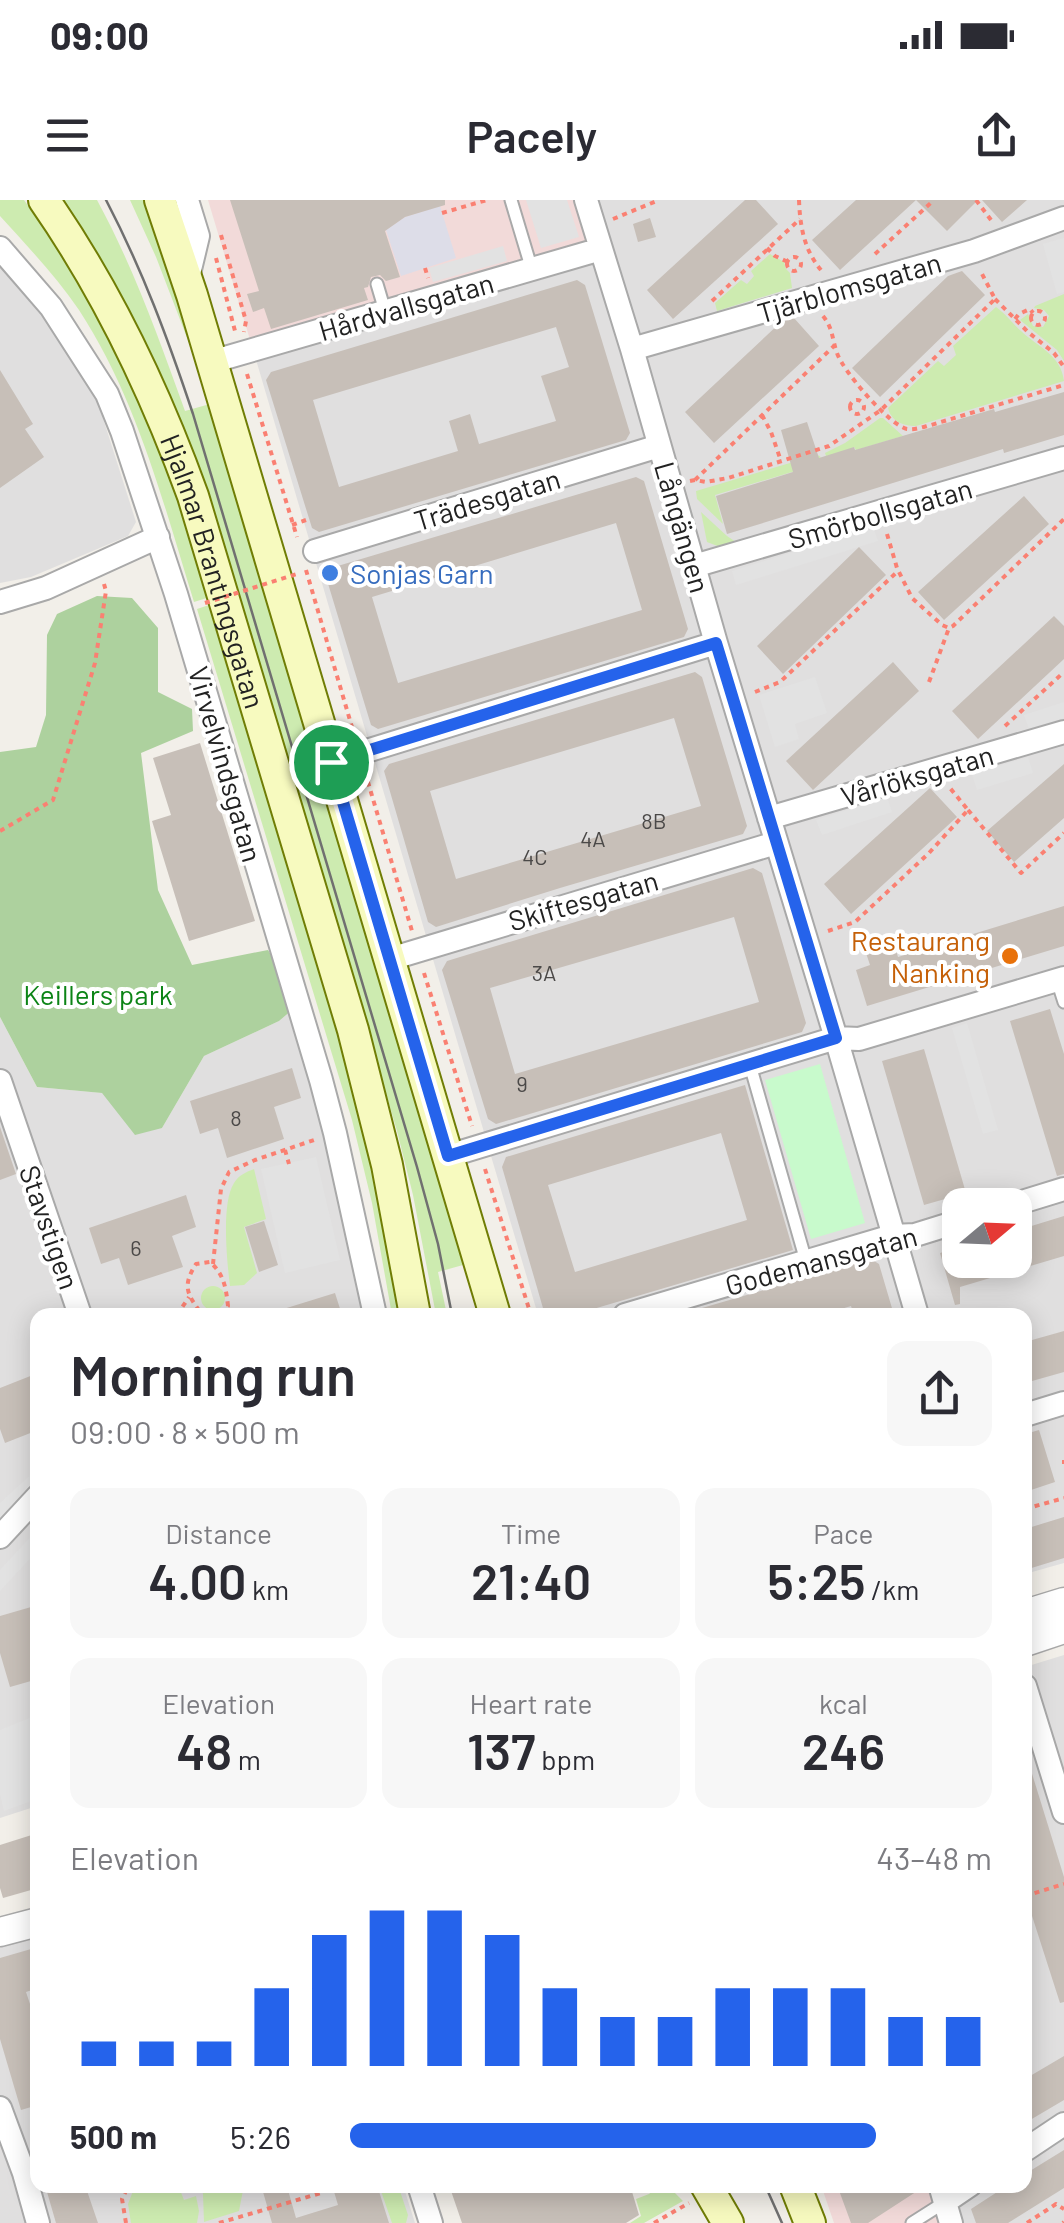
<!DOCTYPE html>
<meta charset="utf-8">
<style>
body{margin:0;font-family:Barlow,sans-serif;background:#f7f7f7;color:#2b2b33;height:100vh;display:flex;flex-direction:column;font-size:38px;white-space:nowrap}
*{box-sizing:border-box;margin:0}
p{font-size:32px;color:#7c7c81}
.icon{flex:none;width:55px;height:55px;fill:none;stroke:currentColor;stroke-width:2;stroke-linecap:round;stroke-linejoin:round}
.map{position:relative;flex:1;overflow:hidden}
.sheet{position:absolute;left:30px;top:1108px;width:1002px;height:885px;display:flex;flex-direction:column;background:#fff;border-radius:20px;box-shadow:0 5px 25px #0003}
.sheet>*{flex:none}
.needle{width:65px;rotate:71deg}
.fabs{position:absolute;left:942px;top:988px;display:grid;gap:20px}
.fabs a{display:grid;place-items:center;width:90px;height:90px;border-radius:20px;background:#fff;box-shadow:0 5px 25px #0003;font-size:50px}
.pin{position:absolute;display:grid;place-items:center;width:85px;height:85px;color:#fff;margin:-42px;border:5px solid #fff;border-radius:50%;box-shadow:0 2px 10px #0007}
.round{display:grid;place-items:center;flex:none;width:105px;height:105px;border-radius:20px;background:#f7f7f7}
.headline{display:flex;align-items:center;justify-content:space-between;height:170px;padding:0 40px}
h1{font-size:55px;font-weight:600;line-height:75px}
.stats{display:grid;grid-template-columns:repeat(3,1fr);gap:15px;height:170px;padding:10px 40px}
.stats div{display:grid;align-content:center;border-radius:20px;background:#f7f7f7;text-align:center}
.stats b{font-size:50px;font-weight:600}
.stats small{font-size:28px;font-weight:400}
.stats p{font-size:28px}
.chart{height:280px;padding:20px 40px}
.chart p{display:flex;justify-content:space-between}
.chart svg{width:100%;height:180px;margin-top:10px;stroke:#2563eb;stroke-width:6}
ul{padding:0 40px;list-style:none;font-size:32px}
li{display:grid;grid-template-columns:160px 120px 1fr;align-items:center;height:75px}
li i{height:25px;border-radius:12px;background:#2563eb}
.status{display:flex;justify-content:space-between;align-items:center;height:70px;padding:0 50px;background:#fff;direction:ltr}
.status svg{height:28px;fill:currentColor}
header{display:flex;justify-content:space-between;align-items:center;height:130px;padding:0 40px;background:#fff;font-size:45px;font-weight:600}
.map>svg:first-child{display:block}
.residential{fill:#e0dfdf;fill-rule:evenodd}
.commercial{fill:#f2dad9}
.grass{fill:#cdebb0}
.forest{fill:#add19e}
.park{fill:#c8facc}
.parking{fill:#e2e2e2}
.plaza{fill:#dddde8}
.building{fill:#c7bfb8;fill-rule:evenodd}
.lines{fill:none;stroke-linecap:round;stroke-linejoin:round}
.service-casing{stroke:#a9a9a9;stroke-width:15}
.minor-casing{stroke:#a9a9a9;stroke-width:26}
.tertiary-casing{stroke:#a9a9a9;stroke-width:31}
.secondary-casing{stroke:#707d05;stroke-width:34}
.path{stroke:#fa8072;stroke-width:4;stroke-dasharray:5 5;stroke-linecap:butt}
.service{stroke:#fff;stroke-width:11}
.minor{stroke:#fff;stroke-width:22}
.tertiary{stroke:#fff;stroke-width:28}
.secondary{stroke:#f7fabf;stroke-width:30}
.tram{stroke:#707070;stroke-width:2.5}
.path-bridge{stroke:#fa8072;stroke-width:4;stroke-dasharray:5 5;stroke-linecap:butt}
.route-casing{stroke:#fff;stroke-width:20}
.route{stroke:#2563eb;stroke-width:12}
.shop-dot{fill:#3f7fe0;stroke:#fff;stroke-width:4}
.food-dot{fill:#e8710a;stroke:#fff;stroke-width:4}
.labels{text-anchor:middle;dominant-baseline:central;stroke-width:8;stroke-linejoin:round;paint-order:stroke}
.number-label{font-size:22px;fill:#4b4948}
.street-label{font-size:28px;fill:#222;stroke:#fff}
.shop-label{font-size:28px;fill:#366cbe;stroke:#fff;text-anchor:start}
.food-label{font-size:28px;fill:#c56008;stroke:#fff;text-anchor:end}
.park-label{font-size:28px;fill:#0c8416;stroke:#fff}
</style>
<div class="status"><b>09:00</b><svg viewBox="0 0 49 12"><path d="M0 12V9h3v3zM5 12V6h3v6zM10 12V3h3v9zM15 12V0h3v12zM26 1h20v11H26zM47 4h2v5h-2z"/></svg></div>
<header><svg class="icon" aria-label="menu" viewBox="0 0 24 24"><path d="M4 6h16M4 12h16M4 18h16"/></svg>Pacely<svg class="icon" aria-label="share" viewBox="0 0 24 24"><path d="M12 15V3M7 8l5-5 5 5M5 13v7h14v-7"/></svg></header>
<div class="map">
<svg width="1064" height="2023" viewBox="0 0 1064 2023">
<rect width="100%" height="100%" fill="#f2efe9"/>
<path class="residential" d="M581,0H1064V1363L1025,1374V1115H538L254,153ZM960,1005H1015V1060H960Z
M0,62L42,112L95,193L136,322L128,336L31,377L0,383Z
M292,810L332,954L364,1115H38L37,1606L0,1618V817L37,887L102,893L162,928L204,856L279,821Z
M1064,1455V2023H942L930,1985H1025V1467Z
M37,1732L38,1985H403L415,2023H0V1742Z"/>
<path class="commercial" d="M208,0H581L594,44L254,153Z
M821,1985H930L942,2023H834Z"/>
<path class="grass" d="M0,0H24L69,63L119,155L164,254L210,397L194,402C163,302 137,199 79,110C56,76 27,46 0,16Z
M62,0H97C134,68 159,139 185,211L210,204L443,985L463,1065L438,1072L447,1115H436L413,995L397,931L231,367C189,239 142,110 62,0Z
M130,0H146L194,141L189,143L156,57Z
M770,54L784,62L786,69L790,73L792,88L717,111L715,103L741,80L747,84L754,76L751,71Z
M1064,94V161L1057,150L1020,120L1028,114L1033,126L1043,127L1049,116L1044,110L1034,108L1035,106Z
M996,107C1006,114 1012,123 1021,131C1038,147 1061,155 1064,181L916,226C903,226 891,221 888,208L938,161L944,166L956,155L953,146Z
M880,218H883L903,236L856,250L854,247L828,262L825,253L845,243Z
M817,255L820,256L822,263L715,295L723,324L697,299L696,291Z
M701,312L727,336L736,342L720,347L707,342Z
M212,404L340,837L381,1007L401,1115H392L372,1003L352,920L197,409Z
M254,969L266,1019L244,1027L257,1073L244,1085L230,1086C227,1062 221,1003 234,983C239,975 246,972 254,969Z
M201 1098a12 12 0 1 1 24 0a12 12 0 1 1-24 0Z
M152,1985H178L184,2000L196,1996L199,2011L197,2023H131L128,2004L133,1991Z
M200,1985H244L239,2011L204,2022L203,1994Z
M379,1985H398L408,2015L406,2023H392Z
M660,1985L670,1988L683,2001L644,2023H630L641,2016L636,1999L649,1994Z"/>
<path class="forest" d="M97,396L132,398L158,428V492L192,509L193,531L141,553L158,690L192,765L268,750L282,772L292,810L279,821L204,856L162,928L135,935L102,893L37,887L0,817V552L36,547L46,515L47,435L57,414Z"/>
<path class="park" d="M820,864L865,1023L811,1039L765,880Z"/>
<path class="parking" d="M526,0H567L579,37L541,48Z
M1064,38V92L1057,94L1043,44Z
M503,46L507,61L433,82L429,68Z
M873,327L878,341L736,385L732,371Z
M815,477L827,513L795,524L799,539L775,547L759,495Z
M1064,502V518L1029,529L1024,515Z
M1028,557L1033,573L977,590L972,574Z
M887,597L892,612L822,635L816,620Z
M967,823L998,930L983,934L952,828Z
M316,957L340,1060L285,1073L261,969Z
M37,1269V1286L0,1322V1303Z
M37,1330V1351L0,1391V1370Z
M37,1515V1599L4,1611L0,1594V1530Z"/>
<path class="plaza" d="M440,6L456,58L401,76L386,30L405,17Z"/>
<path class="building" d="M230,0H445V5L405,17L385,31L400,77L386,81L380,75L371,77L368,87L364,88L368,100L271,129L264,108L253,112L247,94L259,91Z
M745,0H756L778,24L673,119L647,90Z
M856,0H916L840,70L812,40Z
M916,0H978L947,31Z
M982,0H1027L1002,22Z
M650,18L656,37L638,42L633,24Z
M962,71L985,95L880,197L852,168L948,76Z
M577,80L585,85L630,233L626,240L319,332L312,328L266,180L271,172ZM556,127L569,167L541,176L556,221L479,244L470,214L449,221L458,251L339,287L313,200Z
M794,118L819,146L714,243L685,212L781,122Z
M0,170L33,224L25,229L44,257L0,288Z
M1064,192V235L1004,253L1003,249L984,255L727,334L716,296L793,272L781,230L807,222L819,258L854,247L855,250L994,209L995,212Z
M636,277L644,281L688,429L684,437L378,529L371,525L326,377L331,368ZM616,323L642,410L398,483L372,397Z
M1024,296L1049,324L944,420L918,392Z
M859,347L886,375L783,474L757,446Z
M1054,416L1064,426V459L978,539L952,511Z
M893,462L919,491L813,590L786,561Z
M695,472L702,477L747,626L743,634L560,688L436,727L428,722L384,571L389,564ZM674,518L701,606L456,679L430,591Z
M200,543L255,721L189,741L152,621L171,615L153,558Z
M1064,564V618L1014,662L987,631Z
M930,588L957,617L851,714L824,684Z
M753,668L762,673L806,823L802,832L496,924L488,919L442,770L447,761ZM734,717L759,802L515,874L490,788Z
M1064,706V746L867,806L856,770L870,765L863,744L892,737L898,757Z
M1050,809L1064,854V974L1057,976L1010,821Z
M924,849L966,993L924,1005L882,861Z
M292,868L301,898L274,907L284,939L227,958L218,928L200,934L190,901Z
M745,885L793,1050L573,1115H545L502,967L506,957ZM721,933L747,1020L575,1072L548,985Z
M0,927L16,974L0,980Z
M186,995L196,1027L172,1036L183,1067L128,1085L119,1058L101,1064L89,1028Z
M1064,1016V1056L960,1087V1104L955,1105L940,1053L960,1047V1060H1015V1031Z
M264,1021L278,1065L259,1072L245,1027Z
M871,1059L879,1064L894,1115H854L851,1106L821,1115H678Z
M335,1093L342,1115H278L277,1111Z
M1064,1131V1172L1025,1183V1142Z
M38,1173V1230L5,1243L0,1229V1188Z
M1039,1230L1055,1282L1025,1292V1234Z
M1064,1317V1358L1025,1370V1329Z
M38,1405V1479L10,1487L0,1453V1416Z
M1025,1564H1029L1064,1677V1802L1060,1803L1025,1694Z
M38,1633V1688L3,1698L0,1688V1645Z
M38,1747V1788L26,1792L38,1828V1905L21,1910L0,1839V1758Z
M1064,1856V1900L1025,1923V1879Z
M1064,1950V1988L1008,2023H976L971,2009L1008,1985H1025V1974Z
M45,1985H85L98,2023H56Z
M261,1985H280L282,1992L288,1990L296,2018L338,2005L332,1985H377L389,2023H272Z
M449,1985H630L639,2015L626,2023H462Z
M837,1985H925V1986L868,2023H851Z"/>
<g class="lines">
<defs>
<path id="service" d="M511,0L532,70
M377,84L385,111
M1057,780L1064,802
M750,865L806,1061
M912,2023L945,2002"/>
<path id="minor" d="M187,0L198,36L187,82
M586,0L632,149L716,443L836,838L917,1115
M0,48L51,107L107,194L122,231L176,394L321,880L335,933L375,1115
M632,149L974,51L1064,18
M211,162L601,49
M315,351L659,246
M694,366L1064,258
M0,402L46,388L158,337
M331,562L716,443
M769,618L1064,532
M390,759L776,643
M0,881L80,1115
M448,956L836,838L859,839L1064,778
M1012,1005L1064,989
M625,1115L892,1036L915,1035L960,1021
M1025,1215L1064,1203
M0,1337L38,1296
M1025,1486L1064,1612
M0,1908L24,1973L38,2023
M1025,1950L1064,1924
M419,1985L431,2023
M940,1985L951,2023
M945,2002L970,1985"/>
<path id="tertiary" d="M1025,1414L1064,1402
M1025,1442L1064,1429
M0,1732L38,1722"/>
<g id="secondary">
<path id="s1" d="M44,0C108,92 155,191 193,296L353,830L387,965L415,1115"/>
<path d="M160,0L192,95L495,1115"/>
<path d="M706,1985L728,2023"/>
<path d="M795,1985L810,2023"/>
</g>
</defs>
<use href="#service" class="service-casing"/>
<use href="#minor" class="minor-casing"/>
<use href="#tertiary" class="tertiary-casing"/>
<use href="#secondary" class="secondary-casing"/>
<path class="path" d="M799,0C800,26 804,50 821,70
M976,0L991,20
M442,13L487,0
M613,19L659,0
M221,35L246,121L244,132
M767,48L775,56L788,62
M875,54L934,0
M787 64a7 7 0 1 1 14 0a7 7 0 1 1-14 0Z
M216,58L235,131
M425,68L428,78
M995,99L1028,132L1054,153L1064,167
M712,101L800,19
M1031 118a7 7 0 1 1 14 0a7 7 0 1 1-14 0Z
M823,116C833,128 832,139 837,153C843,171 889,225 907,229C915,230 923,227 931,225L1064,185
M1015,119L1019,114L1030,109L1033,113
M247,174L297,337
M850 207a7 7 0 1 1 14 0a7 7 0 1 1-14 0Z
M762,215L771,232L781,261
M695,280L835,145
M690,281L695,280L706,282L728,278L829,246L881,210L995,99L980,70
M292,325L306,320
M887,334L897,368L912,398L942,425L949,428L953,426L1064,319
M306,370L354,534
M929,482L949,428
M755,492L780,482L898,371
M1005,526L1064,472
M365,572L412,731
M968,610L1021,673L1064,633
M0,631L53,600L95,463L106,391L104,384
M828,731L855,722L929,653L968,610L950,588
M424,773L472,926
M285,950L289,964
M485,969L531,1115
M213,1064L221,989L229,972L255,960L314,940
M177,1115L189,1097
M218,1115L201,1113C187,1094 182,1086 196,1064L210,1062C224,1074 226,1088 228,1106L219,1115
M1062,1262H1064
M1025,1309L1064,1298
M1025,1696L1064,1684
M126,2023L122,1999L129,1985
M219,2023L321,1993L319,1985
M654,2023L689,2003
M1027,2023L1056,2004L1064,2009
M1063,2023L1064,2022"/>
<use href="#service" class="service"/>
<use href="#minor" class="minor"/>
<use href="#tertiary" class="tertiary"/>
<use href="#secondary" class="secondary"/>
<path class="tram" d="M106,0C143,71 168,139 193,214L417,967L438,1044L452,1115
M765,1985L782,2023"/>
<path class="path-bridge" d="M205,403L297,374L296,372"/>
</g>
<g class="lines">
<defs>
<path id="route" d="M716,443L836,838L448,956L331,562Z"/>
</defs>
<use href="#route" class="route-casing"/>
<use href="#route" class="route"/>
</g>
<circle class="shop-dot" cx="330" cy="373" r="10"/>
<circle class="food-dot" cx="1010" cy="756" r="10"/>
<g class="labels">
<g class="number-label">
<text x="654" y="620">8B</text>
<text x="593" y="638">4A</text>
<text x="535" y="656">4C</text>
<text x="544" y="772">3A</text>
<text x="522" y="883">9</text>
<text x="236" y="917">8</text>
<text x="136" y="1047">6</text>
</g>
<g class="street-label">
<text transform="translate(849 87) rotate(-16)">Tjärblomsgatan</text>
<text transform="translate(406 106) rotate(-16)">Hårdvallsgatan</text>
<text transform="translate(487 299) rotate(-17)">Trädesgatan</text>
<text transform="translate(880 313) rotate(-16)">Smörbollsgatan</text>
<text transform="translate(683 327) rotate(74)">Långängen</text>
<text stroke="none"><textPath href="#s1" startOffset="410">Hjalmar Brantingsgatan</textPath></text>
<text transform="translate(226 564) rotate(74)">Virvelvindsgatan</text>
<text transform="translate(917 575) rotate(-16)">Vårlöksgatan</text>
<text transform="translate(583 700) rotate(-16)">Skiftesgatan</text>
<text transform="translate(50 1027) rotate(71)">Stavstigen</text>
<text transform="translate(821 1060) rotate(-15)">Godemansgatan</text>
</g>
<g class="shop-label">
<text x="350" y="373">Sonjas Garn</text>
</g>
<g class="food-label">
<text x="990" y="740">Restaurang<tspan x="990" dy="32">Nanking</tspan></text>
</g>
<g class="park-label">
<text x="98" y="794">Keillers park</text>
</g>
</g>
</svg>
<div class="fabs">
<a><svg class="needle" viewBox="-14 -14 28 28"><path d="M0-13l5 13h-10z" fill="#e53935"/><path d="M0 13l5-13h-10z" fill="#7c7c81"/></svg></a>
</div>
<div class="pin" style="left:331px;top:562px;background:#1e9e55"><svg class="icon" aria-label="arrive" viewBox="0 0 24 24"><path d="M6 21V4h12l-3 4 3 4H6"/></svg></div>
<section class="sheet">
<div class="headline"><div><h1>Morning run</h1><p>09:00 · 8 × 500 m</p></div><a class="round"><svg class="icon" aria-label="share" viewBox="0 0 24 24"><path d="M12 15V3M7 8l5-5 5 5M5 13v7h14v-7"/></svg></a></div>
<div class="stats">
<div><p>Distance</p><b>4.00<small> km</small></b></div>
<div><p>Time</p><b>21:40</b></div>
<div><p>Pace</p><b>5:25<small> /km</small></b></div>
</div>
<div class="stats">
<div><p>Elevation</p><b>48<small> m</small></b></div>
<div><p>Heart rate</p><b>137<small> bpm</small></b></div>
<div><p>kcal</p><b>246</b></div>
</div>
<div class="chart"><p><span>Elevation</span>43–48 m</p>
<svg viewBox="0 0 160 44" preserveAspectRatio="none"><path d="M5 44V38M15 44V38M25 44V38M35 44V25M45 44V12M55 44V6M65 44V6M75 44V12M85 44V25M95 44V32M105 44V32M115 44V25M125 44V25M135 44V25M145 44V32M155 44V32"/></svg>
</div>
<ul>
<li><b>500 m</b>5:26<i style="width:82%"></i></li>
</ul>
</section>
</div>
